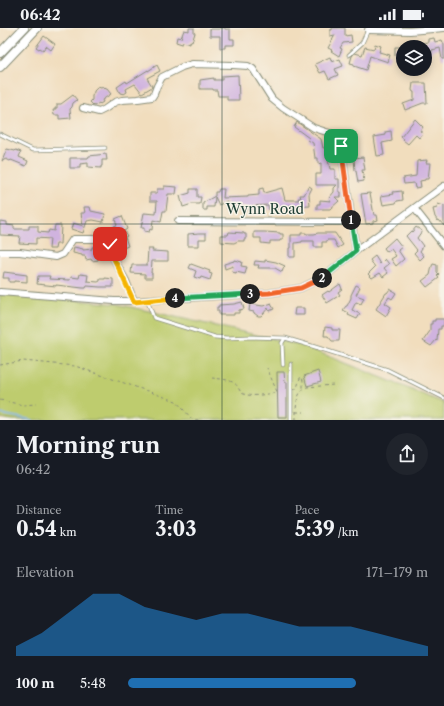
<!DOCTYPE html>
<meta charset="utf-8">
<style>
body{margin:0;font-family:"Libre Caslon Text",serif;background:#20242c;color:#f1f3f6;height:100vh;display:flex;flex-direction:column;font-size:15px;white-space:nowrap}
*{box-sizing:border-box;margin:0}
p{font-size:13px;color:#9ea1a6}
.icon{flex:none;width:22px;height:22px;fill:none;stroke:currentColor;stroke-width:2;stroke-linecap:round;stroke-linejoin:round}
.map{position:relative;height:392px;overflow:hidden}
.details{display:flex;flex-direction:column;background:#171b24;flex:1}
.details>*{flex:none}
.buttons{position:absolute;left:396px;top:12px;display:grid;gap:8px}
.buttons a{display:grid;place-items:center;width:36px;height:36px;border-radius:50%;background:#171b24;box-shadow:0 2px 10px #0003;font-size:20px}
.pin{position:absolute;display:grid;place-items:center;width:34px;height:34px;color:#fff;margin:-17px;border-radius:8px;box-shadow:0 2px 6px #0006}
.km{position:absolute;width:20px;height:20px;margin:-10px;border-radius:50%;background:#222;color:#fff;font-size:11px;line-height:20px;text-align:center}
.round{display:grid;place-items:center;flex:none;width:42px;height:42px;border-radius:21px;background:#20242c}
.summary{display:flex;align-items:center;justify-content:space-between;height:68px;padding:0 16px}
h1{font-size:22px;font-weight:700;line-height:30px}
.figures{display:grid;grid-template-columns:repeat(3,1fr);gap:6px;height:68px;padding:4px 16px}
.figures div{display:grid;align-content:center}
.figures b{font-size:20px;font-weight:700}
.figures small{font-size:11px;font-weight:400}
.figures p{font-size:11px}
.chart{height:112px;padding:8px 16px}
.chart p{display:flex;justify-content:space-between}
.chart svg{width:100%;height:72px;margin-top:4px;fill:#1f6fb2;opacity:.7}
ul{padding:0 16px;list-style:none;font-size:13px}
li{display:grid;grid-template-columns:64px 48px 1fr;align-items:center;height:30px}
li i{height:10px;border-radius:5px;background:#1f6fb2}
.status{display:flex;justify-content:space-between;align-items:center;height:28px;padding:0 20px;background:#171b24;direction:ltr}
.status svg{height:11px;fill:currentColor}
.map>svg:first-child{display:block}
.green{fill:#becc6e;stroke:#6e8451}
.lines{fill:none;stroke-linecap:round;stroke-linejoin:round}
.stream{stroke:#89baf5;stroke-width:1.5}
.building{fill:#d0b3df}
.service-casing{stroke:#888d78;stroke-width:4.5}
.minor-casing{stroke:#888d78;stroke-width:8}
.secondary-casing{stroke:#888d78;stroke-width:10}
.path{stroke:#888d78;stroke-width:1;stroke-dasharray:3 3;stroke-linecap:butt}
.service{stroke:#fff;stroke-width:3}
.minor{stroke:#fff;stroke-width:6}
.secondary{stroke:#fff;stroke-width:8}
.split-1-casing{stroke:#fff;stroke-width:8}
.split-2-casing{stroke:#fff;stroke-width:8}
.split-3-casing{stroke:#fff;stroke-width:8}
.split-4-casing{stroke:#fff;stroke-width:8}
.split-5-casing{stroke:#fff;stroke-width:8}
.split-6-casing{stroke:#fff;stroke-width:8}
.split-1{stroke:#f0652b;stroke-width:5}
.split-2{stroke:#22a559;stroke-width:5}
.split-3{stroke:#f0652b;stroke-width:5}
.split-4{stroke:#22a559;stroke-width:5}
.split-5{stroke:#f5b400;stroke-width:5}
.split-6{stroke:#f5b400;stroke-width:5}
.grid{fill:none;stroke:#1f3d34;stroke-width:1;stroke-opacity:0.55}
.labels{text-anchor:middle;dominant-baseline:central;stroke-width:3;stroke-linejoin:round;paint-order:stroke}
.street-label{font-size:14px;fill:#1f3d34;stroke:#f7f3e8}
</style>
<div class="status"><b>06:42</b><svg viewBox="0 0 49 12"><path d="M0 12V9h3v3zM5 12V6h3v6zM10 12V3h3v9zM15 12V0h3v12zM26 1h20v11H26zM47 4h2v5h-2z"/></svg></div>
<div class="map">
<svg width="444" height="392" viewBox="0 0 444 392">
<rect width="100%" height="100%" fill="#f7f3e8"/>
<filter id="ink" filterUnits="userSpaceOnUse"><feTurbulence type="fractalNoise" baseFrequency=".025" numOctaves="2"/><feDisplacementMap in="SourceGraphic" scale="8" xChannelSelector="R" yChannelSelector="G"/><feConvolveMatrix kernelMatrix="1 2 1 2 8 2 1 2 1" color-interpolation-filters="sRGB"/></filter>
<filter id="wash" filterUnits="userSpaceOnUse"><feTurbulence type="fractalNoise" baseFrequency=".012" numOctaves="4" result="noise"/><feDisplacementMap in="SourceGraphic" scale="16" xChannelSelector="R" yChannelSelector="G"/><feGaussianBlur stdDeviation="0.9" result="paint"/><feColorMatrix in="noise" values="0 0 0 0 0 0 0 0 0 0 0 0 0 0 0 0 0 1.4 0 .05"/><feComposite in="paint" operator="in"/></filter>
<g filter="url(#wash)">
<rect width="100%" height="100%" fill="#f1ddbd"/>
<path class="green" d="M0,265L117,276L301,317L444,375V392H13L0,390Z"/>
<g class="lines">
<path class="stream" d="M0,386L33,392"/>
</g>
<g id="blocks">
<path class="building" d="M189,0H194V5H195L192,14L190,13V16L183,14L182,16L176,14L177,9L181,10L184,2L189,3Z
M220,0H225V1H230V11H234V17H225V20H220V8H210V1H220Z
M332,0H345V8L351,7L352,14L343,15L340,20L342,21L339,28L331,23L332,22L328,20L335,7L330,8V2H332Z
M44,8L55,16L51,22L46,18L43,22L40,20L39,21L36,19Z
M434,10L435,14L442,12L444,17V31H442L440,20L432,22V25L425,27V19H422V15L428,14V11Z
M375,16L381,18L379,24L390,27L388,34L370,28L366,42L354,38V36L350,35L352,28L355,25L362,27L365,19L374,21Z
M395,19H403V28H395Z
M330,29L332,34L340,31L343,38L335,41L338,47L329,51L325,43L320,45L315,36Z
M157,37L160,43L147,50L152,58V59L142,65L135,56L126,61L127,64L124,66L120,65L117,59L126,53L127,55L148,42V43Z
M238,47L239,72H227V68H218L217,62H213V61H200V52L214,50V52H222V48Z
M413,55H426L427,74V75H423L405,82L403,76L414,72V64H413L412,62Z
M98,59L101,60L103,59L104,61L105,60L106,61H107L111,66L102,72L103,74L100,76L99,75L94,78L90,74L92,72V68L94,64V63Z
M73,67L77,72L73,75L72,79L70,81L71,90L59,91V87H54L53,82H55V80H57V76H61Z
M415,91L423,99L420,103L423,105L419,110L416,107L408,116L403,112L404,111L401,109Z
M297,94L321,111L323,120L328,119L329,121L330,131L328,132L330,141H335V151H339V164H341V169H335L339,173L330,181H317V176H320V172L331,173L329,170L334,164V160L337,157H316V146H321V135L318,136V130H315L313,115L308,112L309,110L294,99Z
M391,103L392,113L382,115L384,127L377,128L374,109L386,107L385,104Z
M7,121L15,123L16,122L21,124L19,129L28,133L26,138L11,132L10,133L6,131L2,133Z
M106,126L107,132H102V138H101V140L88,139V135L80,136V140H70V130H88L89,128Z
M363,129L365,142H362L364,153L358,154L356,143H355L354,130Z
M427,132L426,135H430L428,151H425V152L420,153L421,159L415,160L414,155L404,156L403,150L416,148L417,133Z
M164,158L177,159L176,166H168L166,183H163L161,194L153,192L152,202L150,201L149,204L144,203V200H141L144,185L156,186L157,173H150V165H157V161H164Z
M309,158L312,160L309,166L310,178L291,179V177L269,182L268,177L253,178L254,181L248,182V179H238V181H227V173L219,177L215,169L214,179H207V182H203V175L215,168V164H218L219,161H224L223,170L248,169V168L259,167V161L263,160L264,165L282,160L285,172H299L298,170H301L300,167H304Z
M190,161H197V169H201L200,176H192L183,179L180,168L190,165Z
M402,163L403,172L397,173L396,175L383,177L381,168L394,166L393,164Z
M370,165L374,187H377L378,192L373,193V195L366,196L361,166Z
M438,176L444,178V198L439,192L438,193L435,189L433,181L437,180Z
M84,179H90L91,183L105,186L103,194L93,192L87,193L83,205L71,201L73,195L83,198L81,185H85Z
M122,188L127,201L124,203L127,208L125,209L128,218L123,220L114,198L117,197L115,191Z
M0,193L7,194V197L14,198V201H29V198H38V204L48,205L49,202L54,203L55,197H61L60,216H56L55,221H49L50,211L36,210V216L19,215L20,208L0,207Z
M416,199L422,203L417,210L423,218L422,219V220L420,223L424,228L420,232L414,225L417,222L406,208L411,203L412,204Z
M229,204L244,205V206H246V211H244V213H238L234,215L221,214V207H228Z
M254,204H265L280,205V206H283V212H280V213H270V216L261,215V210H254Z
M199,205H206V211H199V218H188V206Z
M301,205H306V206H314L318,205H335L343,217L338,220L334,212H327V214H322V219H314V213H302V214L295,215V229H289V220H291V207H301Z
M395,210L402,219L398,222L404,231L396,238L391,231L396,228L391,221L387,224L384,220Z
M102,218L104,226H101L102,228L98,229V232L92,233L91,231L86,232L85,228H82V227L73,225L74,219L83,221V222L92,221V219Z
M148,221H153L152,223L168,224V233H152L151,245H152V250H145V246L131,245L132,237H147Z
M375,228L380,236L385,231L389,236L384,240L388,245L383,249L380,245L372,250L368,246L375,239L370,232Z
M234,232L242,234L241,238L247,239L245,246L236,244V245L232,244L233,238L225,241L224,236L234,233Z
M265,232L276,234L285,238L284,239L282,244L275,240H258L259,237H254L255,233L265,234Z
M191,236L210,243L209,245L212,246L210,252L201,249L200,251L194,249L196,243L189,240Z
M433,236L437,237V244L439,246L437,248L439,250L427,259L422,253L430,247L432,238Z
M4,244L27,247V254L14,253V254H9V250H3Z
M80,246L88,247L87,253L98,254L100,253V251H105V250L113,251V259H100L87,258L86,260H83L56,257V258L37,256L38,248H50L49,251L70,252L71,249L79,250Z
M340,256L342,261L338,264L340,267L327,275L322,267L328,263L329,264Z
M356,257L360,259L356,267L364,270L361,276L356,274L352,282L360,286L357,291L348,287L349,285L343,282L346,278H347L351,270V267Z
M390,261L396,265L392,271L389,269L385,275L391,279L386,288L376,281L386,265H387Z
M242,274L244,281L239,282V285H234V287H219V283H217V279H219V277L234,276Z
M272,275L271,276L274,281L269,283L268,280L263,286L261,288H258L254,285V284L249,283L250,276L263,278Z
M295,280H304V287H294Z
M435,291H444V298H441V301H438L437,313L436,312L431,318L423,313L430,303V296H432V293H435Z
M325,299L332,300V302H340L339,313H332L328,308H324Z
M318,343L321,354L307,358L304,348Z
M277,344H284L285,354H287V389H278Z"/>
</g>
</g>
<g filter="url(#ink)">
<use href="#blocks" fill-opacity="0" stroke="#888d78" stroke-width="1"/>
<g class="lines">
<defs>
<path id="service" d="M349,27L362,15L368,2
M0,106L33,122L105,120
M147,272L154,290L215,309L227,310L249,309L285,310L312,318L388,342L444,370
M291,336V392
M283,337L282,315L285,310"/>
<path id="minor" d="M368,2L410,3L444,0
M83,80L99,84L105,81L115,74L122,72L138,71L152,69L154,66L157,58L162,49L182,39L192,36L233,37L248,38L253,41L272,71L283,80L314,100L336,107L341,118L356,223
M414,180L444,218
M178,193L352,194
M0,224H20L56,229L63,226L73,211H105L110,216L114,231L126,253L134,273
M0,264L114,273H134L269,265L301,260L325,248L356,223L444,158"/>
<path id="secondary" d="M0,25L24,0
M0,39L37,0"/>
</defs>
<use href="#service" class="service-casing"/>
<use href="#minor" class="minor-casing"/>
<use href="#secondary" class="secondary-casing"/>
<path class="path" d="M0,337L23,333L75,338L176,373L192,391L199,392
M212,350C219,351 229,351 234,355C238,357 239,363 242,365C249,370 270,366 277,364L267,340
M294,362L297,360L300,350L302,349L303,353V360
M0,372L23,377L36,376
M296,384H304
M296,392C296,381 295,364 307,359L334,357"/>
<use href="#service" class="service"/>
<use href="#minor" class="minor"/>
<use href="#secondary" class="secondary"/>
</g>
</g>
<g class="lines" filter="url(#ink)">
<defs>
<path id="split-1" d="M341,118L351,192"/>
<path id="split-2" d="M322,250L325,248L356,223L351,192"/>
<path id="split-3" d="M250,266L269,265L301,260L322,250"/>
<path id="split-4" d="M175,270L250,266"/>
<path id="split-5" d="M120,243L134,274L175,270"/>
<path id="split-6" d="M110,216L114,231L120,243"/>
</defs>
<use href="#split-1" class="split-1-casing"/>
<use href="#split-2" class="split-2-casing"/>
<use href="#split-3" class="split-3-casing"/>
<use href="#split-4" class="split-4-casing"/>
<use href="#split-5" class="split-5-casing"/>
<use href="#split-6" class="split-6-casing"/>
<use href="#split-1" class="split-1"/>
<use href="#split-2" class="split-2"/>
<use href="#split-3" class="split-3"/>
<use href="#split-4" class="split-4"/>
<use href="#split-5" class="split-5"/>
<use href="#split-6" class="split-6"/>
</g>
<path class="grid" d="M222,0V392M0,196H444"/>
<g class="labels">
<g class="street-label">
<text x="265" y="181">Wynn Road</text>
</g>
</g>
</svg>
<div class="buttons">
<a><svg class="icon" aria-label="layers" viewBox="0 0 24 24"><path d="M12 4l9 5-9 5-9-5zM3 14l9 5 9-5"/></svg></a>
</div>
<div class="pin" style="left:341px;top:118px;background:#1e9e55"><svg class="icon" aria-label="arrive" viewBox="0 0 24 24"><path d="M6 21V4h12l-3 4 3 4H6"/></svg></div>
<div class="pin" style="left:110px;top:216px;background:#d93025"><svg class="icon" aria-label="check" viewBox="0 0 24 24"><path d="M5 12l5 5 9-10"/></svg></div>
<b class="km" style="left:351px;top:192px">1</b>
<b class="km" style="left:322px;top:250px">2</b>
<b class="km" style="left:250px;top:266px">3</b>
<b class="km" style="left:175px;top:270px">4</b>
</div>
<section class="details">
<div class="summary"><div><h1>Morning run</h1><p>06:42</p></div><a class="round"><svg class="icon" aria-label="share" viewBox="0 0 24 24"><path d="M12 15V3M7 8l5-5 5 5M5 13v7h14v-7"/></svg></a></div>
<div class="figures">
<div><p>Distance</p><b>0.54<small> km</small></b></div>
<div><p>Time</p><b>3:03</b></div>
<div><p>Pace</p><b>5:39<small> /km</small></b></div>
</div>
<div class="chart"><p><span>Elevation</span>171–179 m</p>
<svg viewBox="0 0 160 44" preserveAspectRatio="none"><path d="M0 44V38L10 30L20 18L30 6L40 6L50 14L60 18L70 22L80 18L90 18L100 22L110 26L120 26L130 26L140 30L150 34L160 38V44z"/></svg>
</div>
<ul>
<li><b>100 m</b>5:48<i style="width:76%"></i></li>
</ul>
</section>
